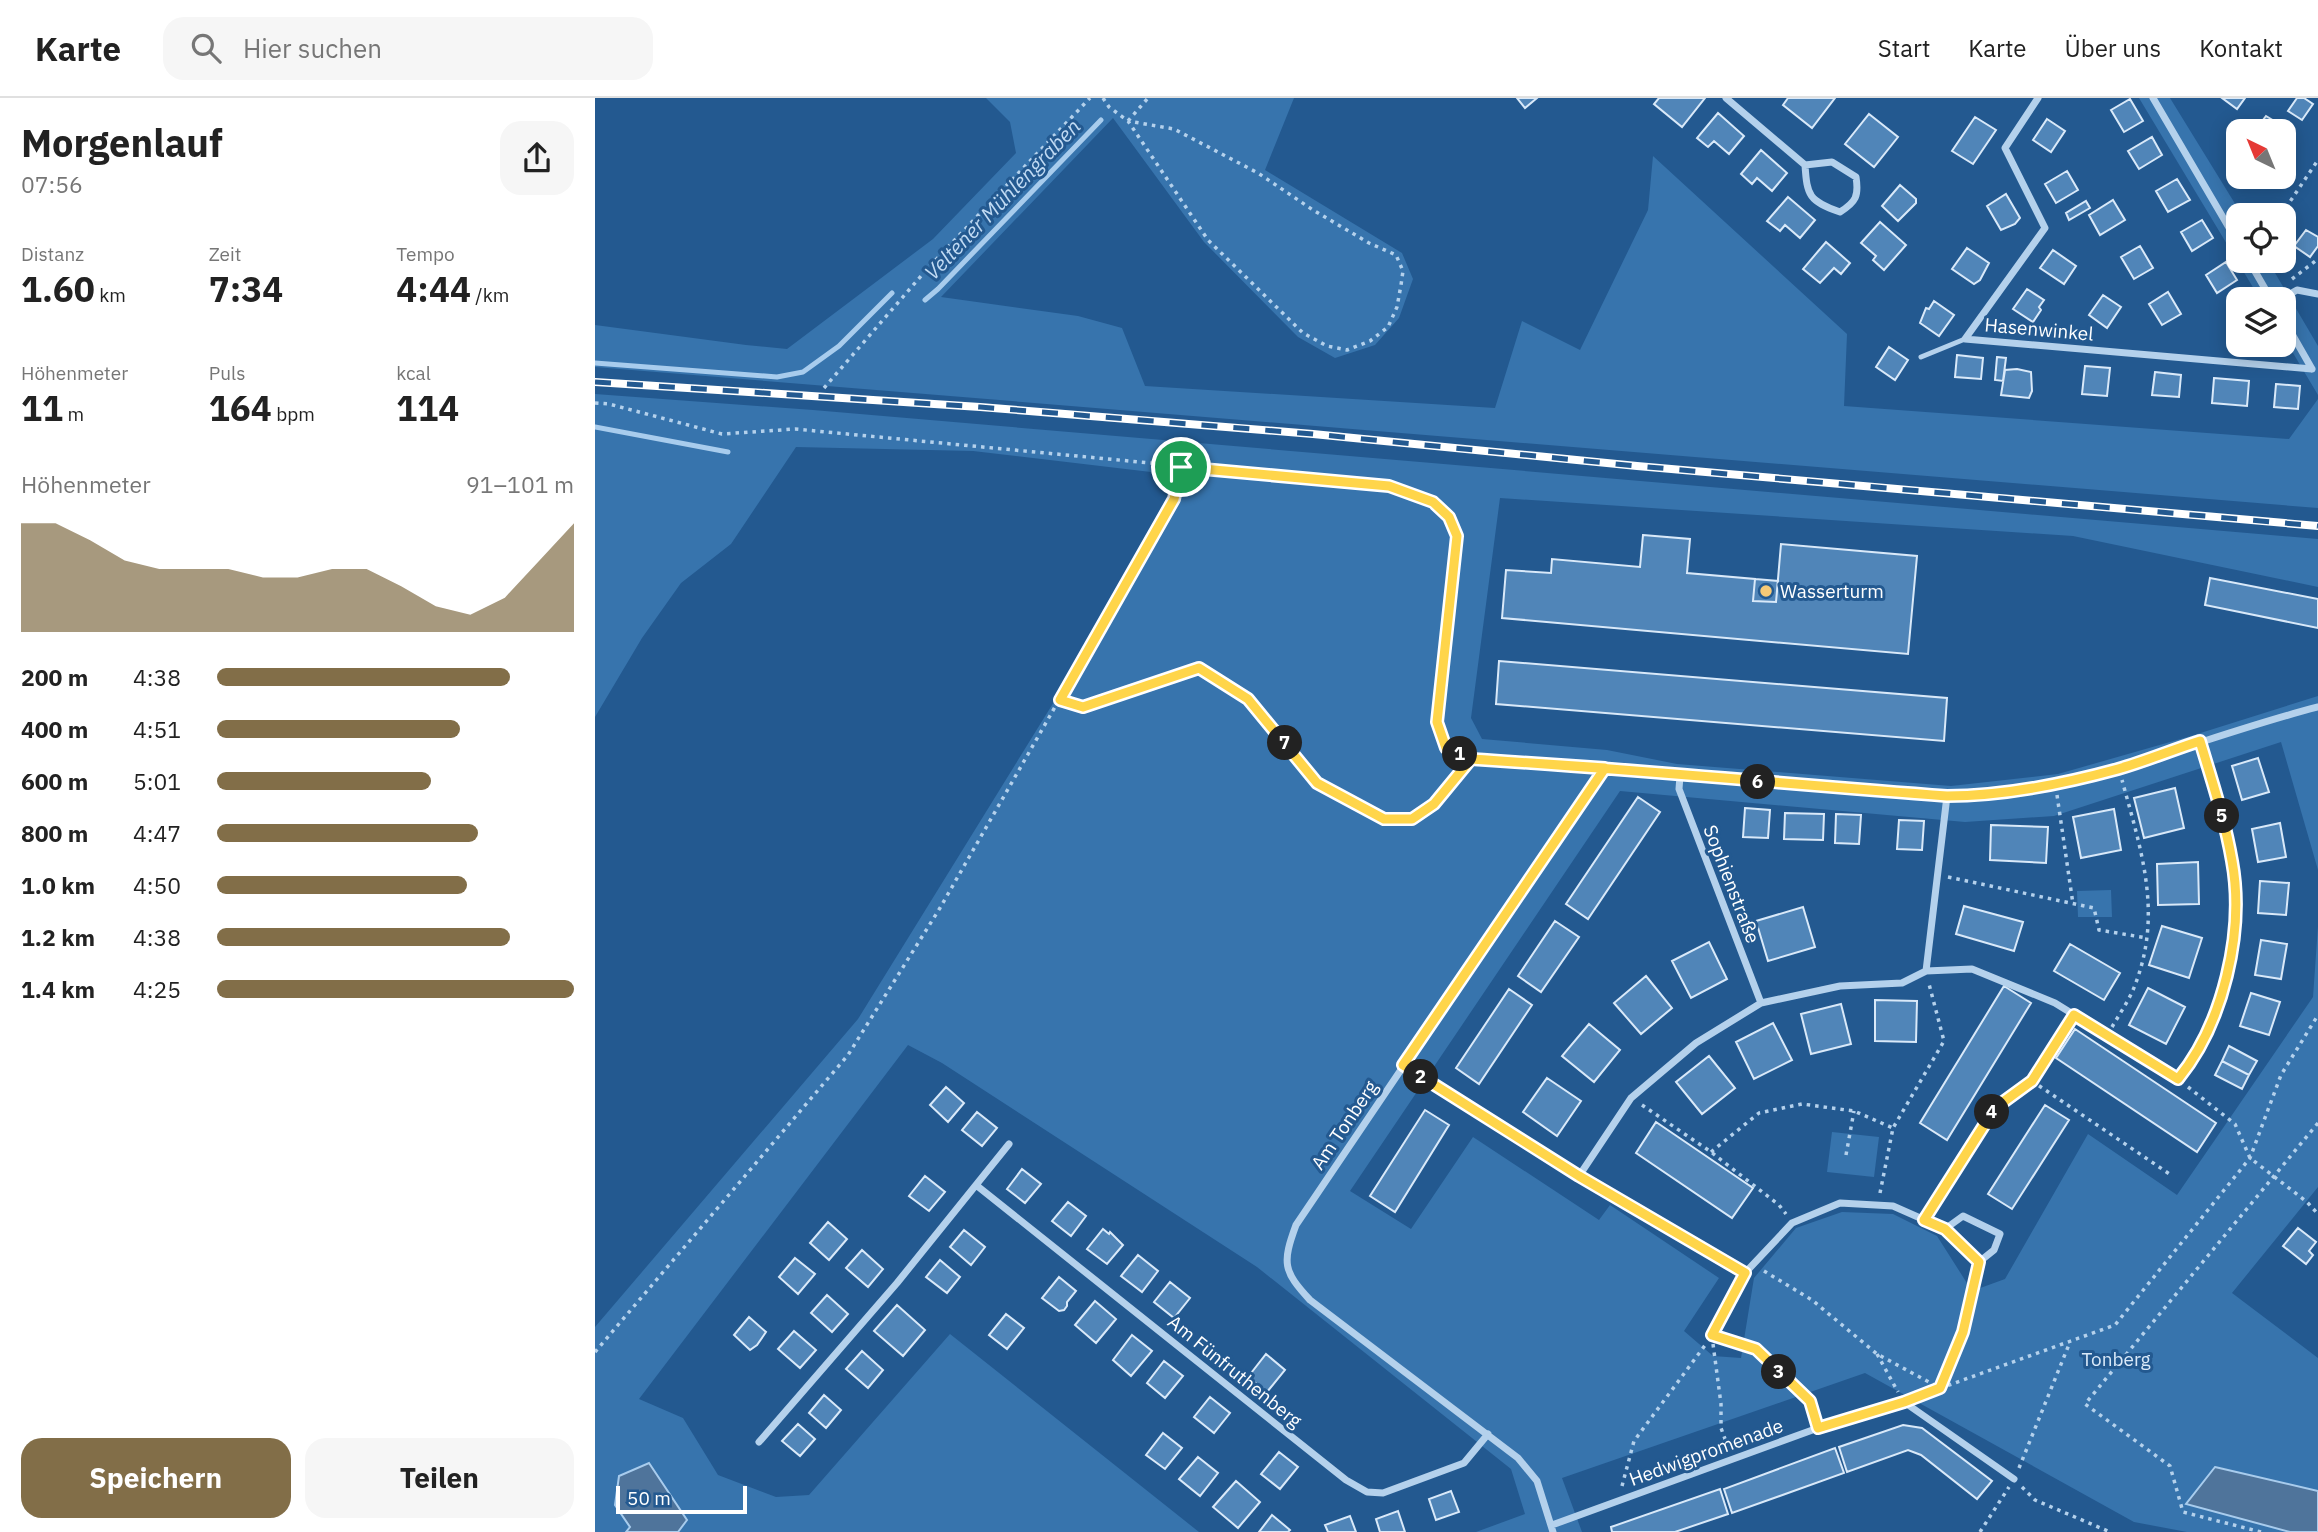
<!DOCTYPE html>
<html lang="de">
<meta charset="utf-8">
<style>
body{margin:0;font-family:"IBM Plex Sans",sans-serif;background:#f6f6f6;color:#222;height:100vh;display:flex;flex-direction:column;font-size:26px;white-space:nowrap}
*{box-sizing:border-box;margin:0}
p{font-size:23px;color:#767676}
.icon{flex:none;width:38px;height:38px;fill:none;stroke:currentColor;stroke-width:2;stroke-linecap:round;stroke-linejoin:round}
.map{position:relative;flex:1;overflow:hidden}
.sheet{display:flex;flex-direction:column;background:#fff;width:595px}
.sheet>*{flex:none}
.needle{width:46px;rotate:317deg}
.fabs{position:absolute;left:1631px;top:21px;display:grid;gap:14px}
.fabs a{display:grid;place-items:center;width:70px;height:70px;border-radius:14px;background:#fff;box-shadow:0 4px 18px #0003;font-size:35px}
.scale{position:absolute;left:21px;bottom:18px;width:131px;box-sizing:border-box;padding-left:7px;border:4px solid #fff;border-top:0;font-size:19px;line-height:24px;white-space:nowrap;color:#fff;-webkit-text-stroke:5px #235990;paint-order:stroke}
.pin{position:absolute;display:grid;place-items:center;width:60px;height:60px;color:#fff;margin:-30px;border:4px solid #fff;border-radius:50%;box-shadow:0 2px 7px #0007}
.km{position:absolute;width:35px;height:35px;margin:-18px;border-radius:50%;background:#222;color:#fff;font-size:19px;line-height:35px;text-align:center}
.round{display:grid;place-items:center;flex:none;width:74px;height:74px;border-radius:21px;background:#f6f6f6}
.overview{display:flex;align-items:center;justify-content:space-between;height:119px;padding:0 21px}
h1{font-size:38px;font-weight:700;line-height:52px}
.stats{display:grid;grid-template-columns:repeat(3,1fr);gap:10px;height:119px;padding:7px 21px}
.stats div{display:grid;align-content:center}
.stats b{font-size:35px;font-weight:700}
.stats small{font-size:19px;font-weight:400}
.stats p{font-size:19px}
.chart{height:196px;padding:14px 21px}
.chart p{display:flex;justify-content:space-between}
.chart svg{width:100%;height:126px;margin-top:7px;fill:#826e48;opacity:.7}
.cta{display:flex;gap:14px;margin-top:auto;padding:14px 21px}
.cta a{flex:1;height:80px;border-radius:21px;background:#826e48;color:#fff;font-size:28px;font-weight:700;line-height:80px;text-align:center}
.cta a+a{background:#f6f6f6;color:#222}
ul{padding:0 21px;list-style:none;font-size:23px}
li{display:grid;grid-template-columns:112px 84px 1fr;align-items:center;height:52px}
li i{height:18px;border-radius:9px;background:#826e48}
header{display:flex;align-items:center;gap:42px;box-sizing:border-box;height:98px;padding:0 35px;background:#fff;border-bottom:2px solid #e0e0e0}
header strong{font-size:33px}
nav{display:flex;gap:38px;margin-inline-start:auto;font-size:24px}
.search{width:490px;height:63px;background:#f6f6f6;display:flex;align-items:center;gap:18px;box-sizing:border-box;padding:0 24px;border-radius:21px;color:#767676;font-size:26px}
main{display:flex;flex:1;min-height:0}
.map>svg:first-child{display:block}
.green{fill:#3774ad}
.water{fill:#4f749b;stroke:#a8cced;stroke-width:2}
.lines{fill:none;stroke-linecap:round;stroke-linejoin:round}
.stream{stroke:#a8cced;stroke-width:5}
.building{fill:#5085b8;stroke:#d9e9f9;stroke-width:2}
.path{stroke:#b4d1ec;stroke-width:3.5;stroke-dasharray:3.5 5;stroke-linecap:butt}
.service{stroke:#b4d1ec;stroke-width:5}
.minor{stroke:#b4d1ec;stroke-width:7}
.rail-casing{stroke:#fff;stroke-width:8}
.rail{stroke:#235990;stroke-width:5;stroke-dasharray:16;stroke-linecap:butt}
.route-casing{stroke:#fff;stroke-width:14}
.route{stroke:#ffd54a;stroke-width:9}
.poi-dot{fill:#f7ca76;stroke:#235990;stroke-width:2.5}
.labels{text-anchor:middle;dominant-baseline:central;stroke-width:6;stroke-linejoin:round;paint-order:stroke}
.street-label{font-size:19px;fill:#fff;stroke:#235990}
.poi-label{font-size:19px;fill:#fff;stroke:#235990;text-anchor:start}
.park-label{font-size:19px;fill:#d9e9f9;stroke:#235990}
.water-label{font-size:21px;font-style:italic;fill:#c0daf3;stroke:#235990}
</style>
<header>
<strong>Karte</strong>
<div class="search"><svg class="icon" aria-label="search" viewBox="0 0 24 24"><circle cx="10" cy="10" r="6"/><path d="M15 15l6 6"/></svg>Hier suchen</div>
<nav><a>Start</a><a>Karte</a><a>Über uns</a><a>Kontakt</a></nav>
</header>
<main>
<section class="sheet">
<div class="overview"><div><h1>Morgenlauf</h1><p>07:56</p></div><a class="round"><svg class="icon" aria-label="share" viewBox="0 0 24 24"><path d="M12 15V3M7 8l5-5 5 5M5 13v7h14v-7"/></svg></a></div>
<div class="stats">
<div><p>Distanz</p><b>1.60<small> km</small></b></div>
<div><p>Zeit</p><b>7:34</b></div>
<div><p>Tempo</p><b>4:44<small> /km</small></b></div>
</div>
<div class="stats">
<div><p>Höhenmeter</p><b>11<small> m</small></b></div>
<div><p>Puls</p><b>164<small> bpm</small></b></div>
<div><p>kcal</p><b>114</b></div>
</div>
<div class="chart"><p><span>Höhenmeter</span>91–101 m</p>
<svg viewBox="0 0 160 44" preserveAspectRatio="none"><path d="M0 44V6L10 6L20 12L30 19L40 22L50 22L60 22L70 25L80 25L90 22L100 22L110 28L120 35L130 38L140 32L150 19L160 6V44z"/></svg>
</div>
<ul>
<li><b>200 m</b>4:38<i style="width:82%"></i></li>
<li><b>400 m</b>4:51<i style="width:68%"></i></li>
<li><b>600 m</b>5:01<i style="width:60%"></i></li>
<li><b>800 m</b>4:47<i style="width:73%"></i></li>
<li><b>1.0 km</b>4:50<i style="width:70%"></i></li>
<li><b>1.2 km</b>4:38<i style="width:82%"></i></li>
<li><b>1.4 km</b>4:25<i style="width:100%"></i></li>
</ul>
<div class="cta"><a>Speichern</a><a>Teilen</a></div>
</section>
<div class="map">
<svg width="1723" height="1434" viewBox="0 0 1723 1434">
<rect width="100%" height="100%" fill="#235990"/>
<path class="green" d="M391,0H699L670,72L807,155L818,181L804,220L780,247L740,260L703,239L609,144L518,20L346,199L483,218L527,230L550,288L900,310L927,223L985,252L1053,112L1058,58L1252,236L1249,308L1694,341L1723,301V410L0,269V227L151,247L192,251L338,141L421,55L415,24Z
M1544,0H1575L1647,117H1643V163H1673L1723,248V297L1689,240V201H1665Z
M0,296L218,312L1723,441V489L1478,438L905,400L876,620L887,641L1012,652L1082,666L1356,688L1463,676L1596,638L1723,598V772L1686,644L1459,718L1370,724L1025,693L755,1093L816,1131L878,1039L1004,1122L1015,1107L1124,1180L1089,1233L1118,1258L1146,1260L1159,1180L1201,1130L1247,1114L1298,1116L1342,1138L1377,1193L1410,1181L1493,1036L1582,1097L1718,899L1723,828V1089L1637,1195L1723,1260V1393L1620,1369L1592,1406L1695,1434H1592L1539,1424L1270,1275L967,1380L987,1434H881L930,1416L916,1371L662,1169L347,965L313,947L44,1301L88,1320L123,1377L181,1399L214,1397L355,1236L604,1434H83L92,1422L36,1429L31,1434H0V1229L263,921L598,379L378,353L201,349L136,446L86,485L47,540L0,619Z
M1516,792L1517,819H1483L1482,793Z
M1237,1034L1284,1039L1279,1079L1232,1074Z"/>
<path class="water" d="M54,1365L92,1422L83,1434H31L35,1429L20,1407L24,1378Z
M1620,1369L1723,1393V1434H1695L1591,1406Z"/>
<g class="lines">
<path class="stream" d="M330,202L343,191L506,22
M0,265L182,279L208,274L244,248L297,195
M0,329L133,354"/>
</g>
<path class="building" d="M922,0H942L930,10Z
M1064,0H1110L1087,29L1059,6Z
M1193,0H1240L1217,30L1188,7Z
M1627,0H1650L1642,11Z
M1702,0H1709L1718,6L1707,22L1693,13Z
M1535,1L1548,23L1529,34L1516,12Z
M1123,15L1149,38L1134,56L1119,43L1113,49L1102,40Z
M1274,16L1303,39L1279,69L1250,46Z
M1671,18L1681,24L1676,33L1665,26Z
M1380,19L1401,32L1378,66L1357,53Z
M1452,21L1470,33L1456,54L1438,42Z
M1557,39L1567,57L1544,71L1533,53Z
M1166,52L1192,75L1177,93L1162,80L1157,86L1146,76Z
M1472,73L1483,92L1461,105L1450,86Z
M1582,81L1595,102L1573,114L1561,93Z
M1305,87L1321,101V105L1303,123L1287,108Z
M1411,96L1425,120L1420,126L1406,132L1392,108Z
M1193,99L1220,122L1205,140L1190,127L1185,133L1172,123Z
M1518,102L1530,122L1505,137L1494,117Z
M1491,103L1495,110L1474,122L1471,115Z
M1607,122L1618,140L1597,153L1586,134Z
M1285,124L1311,147L1289,172L1278,162L1281,158L1266,145Z
M1711,132L1723,139V148L1715,159L1699,148Z
M1231,144L1255,165L1246,176L1239,170L1225,185L1208,171Z
M1545,148L1558,170L1539,181L1526,159Z
M1372,150L1394,165L1385,182L1379,186L1357,171Z
M1458,152L1481,168L1469,186L1445,170Z
M1631,164L1642,182L1622,195L1611,177Z
M1432,191L1449,202L1444,209L1446,212L1438,224L1418,211Z
M1573,194L1586,216L1567,227L1554,206Z
M1508,197L1526,209L1512,230L1494,217Z
M1339,203L1359,217L1344,238L1325,225L1331,210L1334,211Z
M1294,249L1313,262L1300,282L1281,269Z
M1362,257L1388,260L1386,281L1360,279Z
M1402,259L1411,260L1408,283L1400,282Z
M1490,268L1515,270L1512,298L1487,296Z
M1422,271L1436,274L1437,293L1434,300L1406,297L1410,272Z
M1560,274L1586,277L1584,299L1557,297Z
M1619,280L1654,283L1652,308L1617,305Z
M1681,286L1705,288L1703,311L1679,309Z
M1048,437L1095,441L1092,475L1160,481L1158,503L1181,504L1186,446L1322,458L1313,556L907,520L911,472L956,475L957,461L1045,469Z
M1615,480L1723,501V530L1610,507Z
M1160,481L1183,483L1181,504L1158,503Z
M904,563L1352,600L1349,643L901,606Z
M1663,660L1674,694L1647,702L1637,668Z
M1580,690L1589,730L1549,740L1539,700Z
M1043,699L1065,714L993,821L971,806Z
M1150,710L1175,712L1173,740L1148,739Z
M1519,711L1526,752L1486,760L1478,719Z
M1190,715L1229,716L1228,742L1189,741Z
M1241,716L1266,717L1264,746L1240,745Z
M1304,722L1329,723L1327,752L1302,751Z
M1685,725L1691,759L1663,764L1657,731Z
M1396,727L1453,729L1451,765L1395,762Z
M1603,764L1604,806L1563,807L1562,766Z
M1665,783L1694,785L1691,817L1663,815Z
M1369,808L1428,824L1419,853L1361,836Z
M1208,809L1220,849L1173,863L1161,823Z
M960,823L984,839L946,894L923,878Z
M1567,828L1607,840L1594,880L1554,867Z
M1666,842L1692,846L1686,881L1660,877Z
M1114,844L1132,881L1096,900L1077,863Z
M1475,846L1525,875L1509,902L1459,873Z
M1051,878L1077,910L1046,936L1019,905Z
M1409,888L1436,905L1352,1042L1325,1025Z
M1553,890L1590,909L1571,946L1534,927Z
M914,891L937,907L884,986L861,970Z
M1656,895L1685,904L1674,937L1645,928Z
M1280,902L1322,903L1321,944L1280,943Z
M1246,906L1256,946L1216,956L1206,916Z
M1178,925L1197,962L1159,981L1141,944Z
M994,926L1025,952L999,984L967,958Z
M1480,931L1621,1025L1602,1054L1461,960Z
M1634,948L1662,963L1654,977L1627,963Z
M1114,958L1140,990L1107,1016L1081,984Z
M1627,963L1654,977L1647,991L1620,977Z
M952,980L986,1003L962,1038L928,1014Z
M351,989L369,1005L353,1024L335,1007Z
M1450,1007L1474,1022L1417,1111L1393,1096Z
M830,1012L854,1027L800,1114L775,1098Z
M382,1014L402,1030L387,1048L367,1032Z
M1061,1024L1158,1090L1137,1120L1041,1055Z
M427,1071L446,1086L430,1105L412,1091Z
M330,1078L350,1094L334,1113L314,1098Z
M473,1104L491,1118L476,1138L457,1123Z
M233,1124L252,1141L234,1162L215,1145Z
M1703,1130L1721,1144L1714,1153L1718,1157L1711,1166L1688,1148Z
M508,1131L514,1136L515,1134L528,1147L512,1166L492,1151Z
M369,1132L390,1149L376,1167L355,1149Z
M267,1152L288,1171L273,1189L251,1170Z
M543,1157L563,1173L547,1194L526,1178Z
M200,1160L220,1176L203,1196L184,1179Z
M345,1162L365,1179L352,1195L331,1179Z
M464,1179L481,1193L472,1204V1208L469,1212L464,1213L447,1200Z
M575,1184L595,1200L579,1220L559,1204Z
M232,1197L253,1216L237,1234L216,1215Z
M500,1203L521,1221L501,1245L480,1227Z
M302,1207L330,1232L308,1258L279,1233Z
M411,1216L429,1230L412,1251L394,1237Z
M154,1219L171,1234L162,1247L155,1252L139,1237Z
M199,1233L221,1252L205,1270L183,1251Z
M537,1237L557,1253L536,1278L518,1262Z
M267,1253L288,1272L273,1290L251,1271Z
M671,1256L690,1272L672,1294L653,1279Z
M569,1263L588,1278L570,1300L552,1285Z
M229,1297L246,1312L231,1330L214,1315Z
M615,1299L635,1315L619,1335L599,1319Z
M203,1326L220,1341L205,1358L187,1343Z
M1308,1327L1327,1330L1397,1383L1382,1401L1326,1357L1313,1352L1252,1374L1244,1349Z
M568,1335L587,1350L570,1371L551,1357Z
M1240,1350L1249,1375L1137,1415L1129,1391Z
M684,1354L703,1369L685,1391L666,1376Z
M603,1359L623,1375L605,1398L584,1381Z
M641,1383L665,1404L643,1430L618,1409Z
M1125,1391L1133,1416L1080,1434H1017L1016,1429Z
M856,1393L864,1414L841,1422L834,1401Z
M803,1413L810,1434H785L781,1421Z
M677,1417L695,1432L693,1434H664Z
M755,1418L761,1434H733L730,1427Z"/>
<g class="lines">
<path class="path" d="M508,0L514,9L533,23L613,142L708,235L732,248L752,252L775,243L793,229L802,209L806,187L808,173L801,157L774,145L718,112L663,75L579,31L533,23
M533,23L553,0
M1686,117L1723,62
M1697,181L1723,161
M229,290L333,170L495,0
M0,305L14,306L127,336L200,331L795,388C829,400 847,401 862,438L842,624L851,651L876,661L997,669
M465,602L488,609L604,570L653,601L722,685L789,721H817L839,706L875,662
M1462,697L1478,806
M1353,779L1499,810L1504,832L1552,840
M1517,929C1525,915 1535,901 1540,887C1568,815 1546,752 1527,682
M1437,983L1576,1077
M1593,989L1640,1026L1655,1060L1712,1104L1723,1116
M1047,1007L1116,1054L1184,1107L1191,1116
M1116,1054L1164,1015L1207,1006L1259,1013L1298,1030
M1251,1057L1259,1013
M1285,1095L1298,1030L1349,943L1334,886
M1335,1111L1400,1010L1437,983L1474,926
M1169,1173L1217,1202L1282,1256L1345,1290L1368,1234L1381,1176
M1128,1241L1161,1251L1215,1303L1220,1318
M1118,1246L1126,1306V1330L1134,1352
M0,1254L253,957L345,810L579,401L586,369
M1282,1256L1303,1294
M1321,1299L1520,1227L1655,1060L1686,977L1723,917
M1424,1370L1475,1244
M1027,1388L1039,1343L1111,1246
M1427,1389L1440,1402L1515,1434
M1385,1434L1414,1389
M1666,1434L1588,1414L1575,1368L1490,1306L1723,1025"/>
<path class="service" d="M1326,259L1370,241"/>
<path class="minor" d="M1131,0L1210,67C1212,98 1214,103 1245,114C1261,104 1264,98 1261,79L1237,64L1210,67
M1443,0L1410,50L1450,130L1370,241L1717,271
M1558,0L1643,145
M1654,163L1676,201
M1686,201L1702,192L1723,196
M1689,222L1717,271
M1085,678L1084,691L1166,905
M1331,873L1352,698
M808,967L984,1078L1150,1175
M984,1078L1036,1000L1101,945L1166,905L1245,888L1307,885L1331,873L1377,871L1460,905L1583,981C1629,925 1650,834 1637,763C1630,722 1617,683 1605,643
M381,1087L751,1382L772,1394L788,1395L869,1365L893,1336
M1117,1237L1150,1175L1197,1125L1245,1105L1298,1108L1350,1131L1384,1164L1399,1152L1405,1136L1368,1118L1350,1131
M164,1344L302,1185L414,1046
M957,1427L1223,1330L1309,1304L1419,1381
M958,1434L942,1383L923,1360L715,1202C688,1173 687,1165 701,1127L1010,670L1085,678L1352,698C1479,698 1601,640 1723,609"/>
<defs>
<path id="rail" d="M0,284L385,309L718,336L1042,368L1723,428"/>
</defs>
<use href="#rail" class="rail-casing"/>
<use href="#rail" class="rail"/>
</g>
<g class="lines">
<defs>
<path id="route" d="M586,369L794,388L838,404L854,419L862,438L842,624L851,650L876,661L1010,670L808,967L984,1078L1150,1175L1117,1237L1161,1251L1215,1303L1223,1330L1309,1304L1345,1290L1368,1234L1384,1164L1350,1131L1329,1122L1400,1010L1437,983L1479,917L1583,981C1628,926 1650,834 1637,763C1630,722 1617,683 1605,643C1577,652 1551,663 1523,671C1468,686 1409,698 1352,698C1193,686 1035,671 876,661L839,706L817,721H789L722,685L653,601L604,570L488,609L465,602L579,401L586,369"/>
</defs>
<use href="#route" class="route-casing"/>
<use href="#route" class="route"/>
</g>
<circle class="poi-dot" cx="1171" cy="493" r="7"/>
<g class="labels">
<g class="street-label">
<text transform="translate(1444 231) rotate(5)">Hasenwinkel</text>
<text transform="translate(1137 786) rotate(69)">Sophienstraße</text>
<text transform="translate(749 1027) rotate(-56)">Am Tonberg</text>
<text transform="translate(640 1273) rotate(39)">Am Fünfruthenberg</text>
<text transform="translate(1111 1354) rotate(-20)">Hedwigpromenade</text>
</g>
<g class="poi-label">
<text x="1185" y="493">Wasserturm</text>
</g>
<g class="park-label">
<text x="1521" y="1261">Tonberg</text>
</g>
<g class="water-label">
<text transform="translate(407 101) rotate(-46)">Veltener Mühlengraben</text>
</g>
</g>
</svg>
<div class="fabs">
<a><svg class="needle" viewBox="-14 -14 28 28"><path d="M0-13l5 13h-10z" fill="#e53935"/><path d="M0 13l5-13h-10z" fill="#767676"/></svg></a>
<a><svg class="icon" aria-label="locate" viewBox="0 0 24 24"><circle cx="12" cy="12" r="6"/><path d="M12 2v4M12 18v4M2 12h4M18 12h4"/></svg></a>
<a><svg class="icon" aria-label="layers" viewBox="0 0 24 24"><path d="M12 4l9 5-9 5-9-5zM3 14l9 5 9-5"/></svg></a>
</div>
<div class="scale">50 m</div>
<div class="pin" style="left:586px;top:369px;background:#1e9e55"><svg class="icon" aria-label="arrive" viewBox="0 0 24 24"><path d="M6 21V4h12l-3 4 3 4H6"/></svg></div>
<b class="km" style="left:865px;top:656px">1</b>
<b class="km" style="left:826px;top:979px">2</b>
<b class="km" style="left:1184px;top:1274px">3</b>
<b class="km" style="left:1397px;top:1014px">4</b>
<b class="km" style="left:1627px;top:718px">5</b>
<b class="km" style="left:1163px;top:684px">6</b>
<b class="km" style="left:690px;top:645px">7</b>
</div>
</main>
